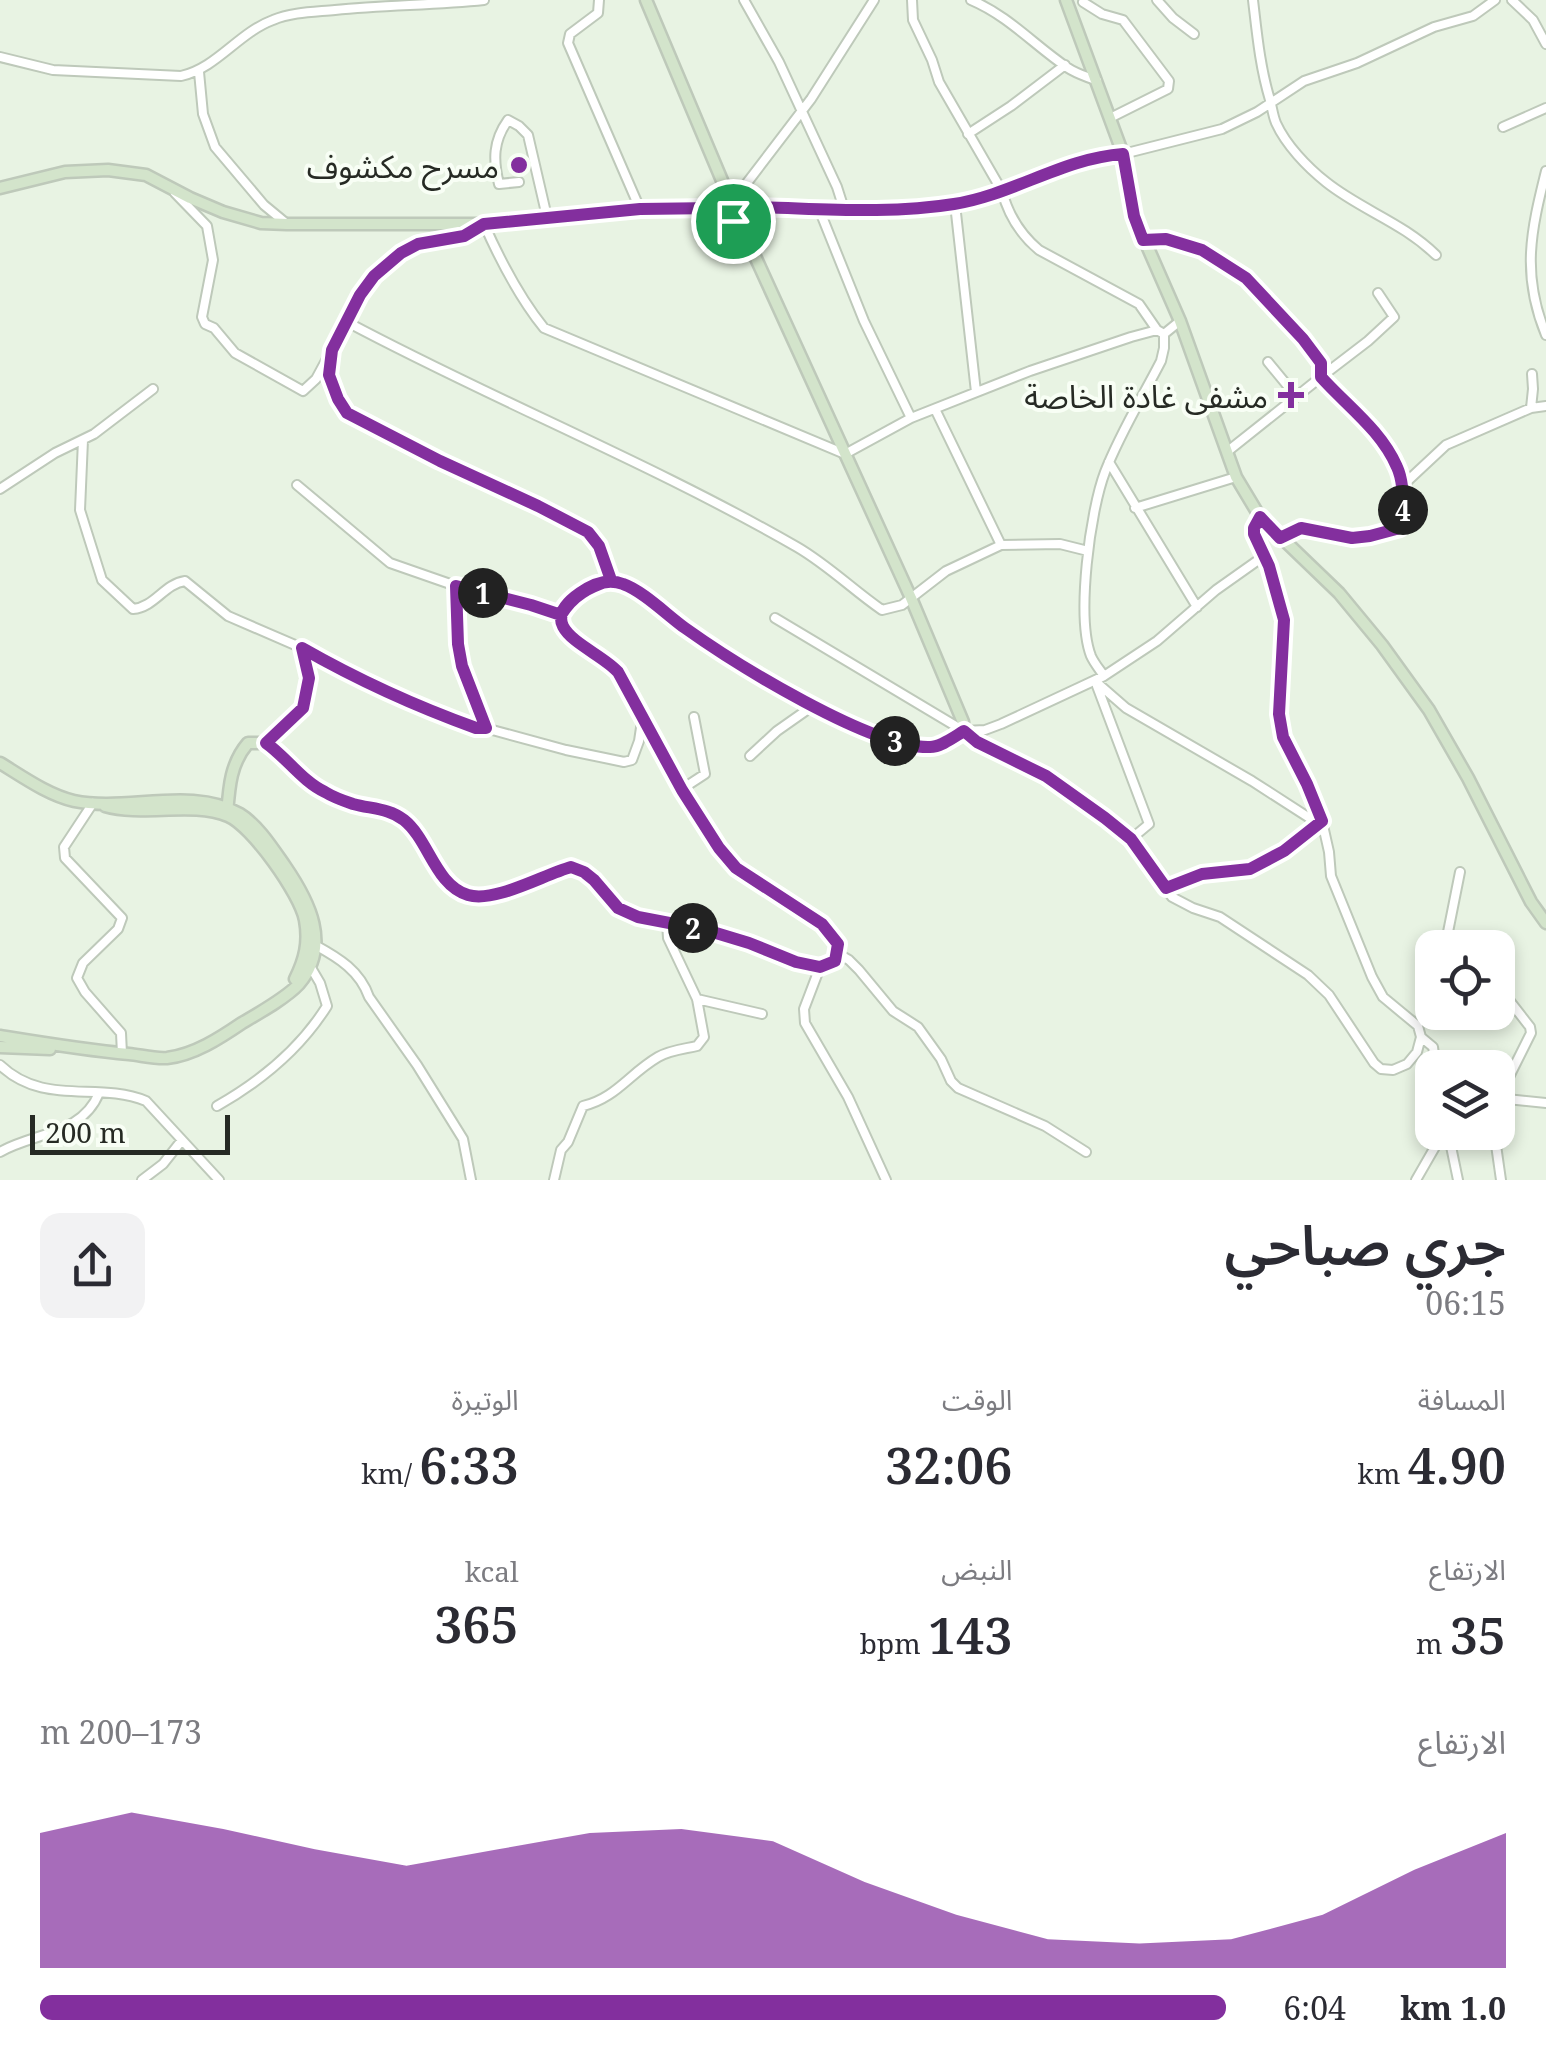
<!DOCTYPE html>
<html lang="ar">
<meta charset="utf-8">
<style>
body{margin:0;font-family:"Noto Serif","Noto Sans Arabic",serif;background:#f2f2f3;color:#2b2b33;direction:rtl;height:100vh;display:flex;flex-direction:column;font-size:38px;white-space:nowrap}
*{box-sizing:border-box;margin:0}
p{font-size:32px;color:#7c7c81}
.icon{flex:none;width:55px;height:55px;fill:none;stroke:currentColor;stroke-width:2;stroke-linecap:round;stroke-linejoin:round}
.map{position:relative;height:1180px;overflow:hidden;direction:ltr}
.details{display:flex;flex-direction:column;background:#fff;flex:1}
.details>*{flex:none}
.tools{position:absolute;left:1415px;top:930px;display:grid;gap:20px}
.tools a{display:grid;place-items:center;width:100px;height:100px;border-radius:20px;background:#fff;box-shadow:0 5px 15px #0003;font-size:50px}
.scale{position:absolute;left:30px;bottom:25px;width:200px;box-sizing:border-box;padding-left:10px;border:5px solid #262a24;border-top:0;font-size:28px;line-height:35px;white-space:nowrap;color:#262a24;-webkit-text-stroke:8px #f8fef5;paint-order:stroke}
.pin{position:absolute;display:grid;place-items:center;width:85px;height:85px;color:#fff;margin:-42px;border:5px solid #fff;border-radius:50%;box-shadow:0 2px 10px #0007}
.km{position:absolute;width:50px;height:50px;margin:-25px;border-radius:50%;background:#222;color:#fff;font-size:28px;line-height:50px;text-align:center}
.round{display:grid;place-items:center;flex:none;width:105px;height:105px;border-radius:20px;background:#f2f2f3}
.overview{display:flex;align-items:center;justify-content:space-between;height:170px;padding:0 40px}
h1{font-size:55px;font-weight:600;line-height:75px}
.figures{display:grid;grid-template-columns:repeat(3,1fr);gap:15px;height:170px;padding:10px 40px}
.figures div{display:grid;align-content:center}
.figures b{font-size:50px;font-weight:600}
.figures small{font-size:28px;font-weight:400}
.figures p{font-size:28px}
.chart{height:280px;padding:20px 40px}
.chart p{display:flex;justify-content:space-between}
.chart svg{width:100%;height:180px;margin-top:10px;fill:#832f9e;opacity:.7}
ul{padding:0 40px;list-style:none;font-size:32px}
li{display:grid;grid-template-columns:160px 120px 1fr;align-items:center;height:75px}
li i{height:25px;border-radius:12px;background:#832f9e}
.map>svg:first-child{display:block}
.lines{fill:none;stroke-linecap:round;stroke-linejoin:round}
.street-casing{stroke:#bec9ba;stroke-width:12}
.secondary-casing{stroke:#bec9ba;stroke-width:15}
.street{stroke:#fff;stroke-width:8}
.secondary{stroke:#d3e4cb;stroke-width:10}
.route-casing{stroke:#fff;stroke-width:20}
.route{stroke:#832f9e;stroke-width:12}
.poi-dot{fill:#832f9e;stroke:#f8fef5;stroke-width:4}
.labels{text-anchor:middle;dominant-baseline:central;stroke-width:8;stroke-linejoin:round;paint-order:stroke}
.poi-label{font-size:32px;fill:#262a24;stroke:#f8fef5;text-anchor:end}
</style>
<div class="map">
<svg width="1546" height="1180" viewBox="0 0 1546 1180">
<rect width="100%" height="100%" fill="#e8f3e3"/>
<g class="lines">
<defs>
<path id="street" d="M599,0L598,13L570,34L568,43L640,209
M744,0L779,62L837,187L844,209
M912,0L913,20L932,60L939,82L1002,191C1008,214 1021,235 1039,250L1139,304L1157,330L1164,334L1180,321
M971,0C1009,16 1035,46 1068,68C1077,74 1088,77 1097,81
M1157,0L1173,18L1194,34
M1253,0C1257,34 1260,67 1270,100C1272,107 1273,116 1276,123C1286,145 1307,167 1326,182C1361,210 1402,222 1436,255
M1512,0L1533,20L1546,44
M1083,2L1102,14L1123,20L1169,81L1168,89L1110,118
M0,57L53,70L181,76C217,68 238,33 273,20C292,12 315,12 335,10C385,5 434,5 484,0
M199,72L203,114L215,147L264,205L287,224
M1503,127L1546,108
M968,134L1011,106L1065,65
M1123,154L1222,129L1257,112L1304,81L1357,63L1434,27L1473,16L1495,0
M1546,171C1531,231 1521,274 1546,335
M519,182L499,184C493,160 493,141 508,120L519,126L528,135L547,217
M740,192L811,99L874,0
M175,193L207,226L213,260L202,317L205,324L214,328L235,353L303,391L316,379L329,355
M955,204L976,392
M819,209L864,321L911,418
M1143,240L1166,239L1203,250L1247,278L1303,339L1321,363V377L1228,451
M347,322C495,401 651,463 797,547C828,565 853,590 882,610L902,605L946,571L1001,545L1060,544L1088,551
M1268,362L1296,396
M1531,408L1533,389L1532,374
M935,409L1001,545
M83,440L80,510L102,580L133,609C155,607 164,584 185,581L228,616L302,648
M1109,462L1197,607
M297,485L390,563L456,586
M1401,487L1446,445L1531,408L1546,406
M0,489L55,453L94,434L153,389
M1135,508L1236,477
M1280,538L1301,528L1352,538L1370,536L1400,528L1404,521C1403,505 1404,482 1397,467C1381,430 1347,406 1321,377L1368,341L1394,317L1378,293
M611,580L599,546L588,533L537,506L440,461L347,413L329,375L332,350L360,295L374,276L389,261L418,244L464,237L484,224C500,260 519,297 544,328L845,454L911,418L1030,371L1131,337L1157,330
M775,618L964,731L977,742L1046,776L1105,818L1131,839L1172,897L1193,908L1220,917L1308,975L1329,995L1374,1063L1381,1069L1393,1070L1407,1064L1417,1052L1421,1037L1418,1026L1383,997L1372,977L1331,876L1329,852L1322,821L1307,784L1283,737L1279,713L1285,620L1269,566L1254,533V527L1260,517
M1104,676C1100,670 1094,663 1091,656C1076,617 1090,511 1105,472C1120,433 1142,398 1161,361L1164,348V334
M1095,681L1126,708L1252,781L1311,819L1322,821
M1097,686L1149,824L1131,839
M485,728L462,665L458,644L456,586L531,605L561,615
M964,731L985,730L1001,724L1104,676L1157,641L1216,590L1264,556
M266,743L303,707L309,678L302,648C358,680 415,706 476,728H485L566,750L624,762L632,760L639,741L642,721
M750,756L777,731L814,705
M682,789L705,774L694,717
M93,803L64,847L65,858L122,918L118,929L83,963L77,978L85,992L121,1033L122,1054
M1166,888L1202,874L1250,869L1285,851L1321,821
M315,945C339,958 360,971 369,997L417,1065L463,1139L471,1180
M1459,948L1451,940L1448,932L1460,872
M837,953L849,960L859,970L893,1011L918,1027L941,1059L951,1081L958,1088L1045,1126L1086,1152
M820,967L804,1009L805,1023L848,1097L886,1180
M1498,986L1530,1027L1531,1033L1509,1077L1496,1145L1501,1180
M697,999L762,1014
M1421,1037L1433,1047L1436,1068
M0,1065C44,1107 97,1081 146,1101L219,1180
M1507,1099L1546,1103
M217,1106C261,1081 300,1049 327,1006L320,983L310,966
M1448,1132L1458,1180
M0,1152C35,1132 82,1135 99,1093
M142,1180L163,1164L182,1140
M554,1180L561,1150L568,1142L583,1106C616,1098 629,1074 658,1057C670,1050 684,1049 697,1046L704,1037L697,999L668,938L667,923
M1416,1180L1439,1140L1450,1139"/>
<path id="secondary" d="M646,0L726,190
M1066,0L1123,154L1134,216L1180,321L1236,477L1260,517L1339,593L1382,645L1429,710L1468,778L1531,902L1546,923
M0,188L65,172L108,170L146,175L190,198L223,212L261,223L287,224H484L640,209L716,208
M715 205a16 16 0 1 1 32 0a16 16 0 1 1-32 0Z
M747,207C815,209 886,214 954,204C1012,195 1064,158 1123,154
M0,763C23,777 48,795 74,801C126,812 192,786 240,814C258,825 273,849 285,866C309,901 332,945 299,984C286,998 259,1013 242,1023C220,1038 194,1055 167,1058C155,1059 140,1055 129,1054C85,1050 43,1043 0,1036
M105,806C143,817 192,801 228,816C252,826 300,894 305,920C309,942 305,959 295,979
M227,815C229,788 230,764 248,743H266C286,757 303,782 325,792C334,797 344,801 353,804C371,809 389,808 404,820C429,840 435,885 468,895C496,903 543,875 571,867L584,872L594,880L618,908L638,917L705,930L749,943L796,962L820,967L835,961L838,944C832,936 826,927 819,921C787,896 747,884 721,851C689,810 665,760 640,715C631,700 625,681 614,668C601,652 570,647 563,626C559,617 565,606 571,599C581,591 599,580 612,580C633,581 669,617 687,630C737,664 872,749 930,747C941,747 955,737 964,731L963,722L911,598L738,219
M0,1047L50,1049"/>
</defs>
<use href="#street" class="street-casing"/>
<use href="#secondary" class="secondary-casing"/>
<use href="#street" class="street"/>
<use href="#secondary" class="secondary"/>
</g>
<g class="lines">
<defs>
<path id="route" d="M733,221L722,218L716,208L640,209L484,224L464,236L418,244L401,253L374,276L360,295L332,350L329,375L338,399L347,413L440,461L538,506L588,532L599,546L611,580C589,587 573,595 561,615L531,605L456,586L458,644L462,666L486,728H476C415,706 358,680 302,648L309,678L303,708L266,743C286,757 303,782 325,792C333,797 344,801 353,804C371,809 389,808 404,820C429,840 435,885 468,895C495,903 543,875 571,867L584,872L594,880L618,908L638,917L706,930L749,943L796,962L820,967L835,961L838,944L822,924L736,868L719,848L682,790L618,672C597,648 528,629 580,593C593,584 608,578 623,584C643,591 667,615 685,628C734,663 872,749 930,747C941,747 954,737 964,731L977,742L1046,776L1105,818L1131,839L1166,888L1202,874L1250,869L1284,851L1322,821L1307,784L1283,737L1279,714L1284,620L1269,566L1254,534V528L1260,517L1280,538L1301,528L1352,538L1370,536L1400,528L1404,521C1403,504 1404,482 1397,467C1381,430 1347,406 1321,377V363L1303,339L1246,278L1202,250L1166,239L1143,240L1134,216L1123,154C1064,158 1012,195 954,204C886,215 815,208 747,207L742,216L733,221"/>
</defs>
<use href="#route" class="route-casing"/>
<use href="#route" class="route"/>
</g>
<g class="poi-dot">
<circle cx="519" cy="165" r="10"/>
<path d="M1286 380h10v10h10v10h-10v10h-10v-10h-10v-10h10z"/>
</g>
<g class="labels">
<g class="poi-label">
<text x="499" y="165">مسرح مكشوف</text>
<text x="1268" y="395">مشفى غادة الخاصة</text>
</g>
</g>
</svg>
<div class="tools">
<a><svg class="icon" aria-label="locate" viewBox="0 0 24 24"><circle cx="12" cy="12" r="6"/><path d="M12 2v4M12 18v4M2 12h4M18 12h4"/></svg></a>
<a><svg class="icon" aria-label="layers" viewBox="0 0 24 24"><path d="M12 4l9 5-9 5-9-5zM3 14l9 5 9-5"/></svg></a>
</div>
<div class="scale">200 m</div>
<div class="pin" style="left:733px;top:221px;background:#1e9e55"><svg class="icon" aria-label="arrive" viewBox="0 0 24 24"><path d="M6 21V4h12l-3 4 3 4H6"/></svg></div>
<b class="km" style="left:483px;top:593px">1</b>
<b class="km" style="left:693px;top:928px">2</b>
<b class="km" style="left:895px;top:741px">3</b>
<b class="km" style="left:1403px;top:510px">4</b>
</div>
<section class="details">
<div class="overview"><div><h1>جري صباحي</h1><p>06:15</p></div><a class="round"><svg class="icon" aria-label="share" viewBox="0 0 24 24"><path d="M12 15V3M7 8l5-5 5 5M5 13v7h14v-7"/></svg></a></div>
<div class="figures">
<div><p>المسافة</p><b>4.90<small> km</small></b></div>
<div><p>الوقت</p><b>32:06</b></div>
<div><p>الوتيرة</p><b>6:33<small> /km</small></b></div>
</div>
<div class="figures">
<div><p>الارتفاع</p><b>35<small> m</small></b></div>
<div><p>النبض</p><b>143<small> bpm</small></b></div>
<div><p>kcal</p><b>365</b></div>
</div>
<div class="chart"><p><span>الارتفاع</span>173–200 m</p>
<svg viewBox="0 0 160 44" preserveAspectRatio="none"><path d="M0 44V11L10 6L20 10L30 15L40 19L50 15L60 11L70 10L80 13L90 23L100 31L110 37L120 38L130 37L140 31L150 20L160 11V44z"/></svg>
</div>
<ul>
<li><b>1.0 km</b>6:04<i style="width:100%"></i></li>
</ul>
</section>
